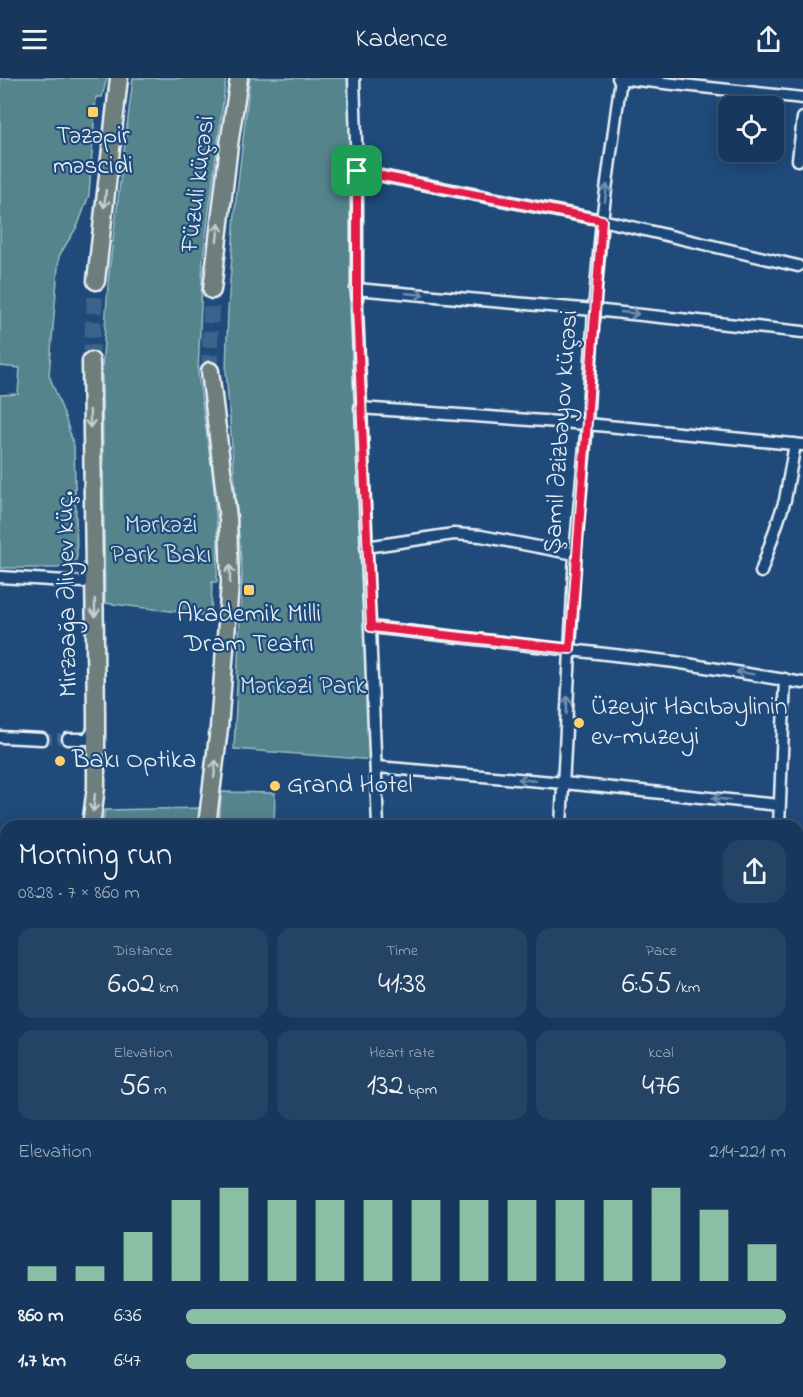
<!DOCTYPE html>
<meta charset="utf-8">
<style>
body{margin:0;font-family:"Indie Flower",sans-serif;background:#244365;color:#f1f3f6;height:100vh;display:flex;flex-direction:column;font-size:22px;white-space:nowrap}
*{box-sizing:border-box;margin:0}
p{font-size:20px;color:#9eacbb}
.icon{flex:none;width:33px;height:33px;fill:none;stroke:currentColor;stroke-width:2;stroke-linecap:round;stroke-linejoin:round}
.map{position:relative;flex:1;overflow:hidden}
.drawer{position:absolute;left:0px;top:742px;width:804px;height:578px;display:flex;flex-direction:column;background:#17385c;border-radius:18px 18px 0 0;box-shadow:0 3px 15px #0003,0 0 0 2px #365272}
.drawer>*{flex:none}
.buttons{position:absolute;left:718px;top:18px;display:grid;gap:12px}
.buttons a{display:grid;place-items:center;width:66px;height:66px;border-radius:12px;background:#17385c;box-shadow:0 3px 15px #0003,0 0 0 2px #365272;font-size:30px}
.pin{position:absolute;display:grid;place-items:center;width:51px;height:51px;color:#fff;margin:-26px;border-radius:12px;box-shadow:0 3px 9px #0006}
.round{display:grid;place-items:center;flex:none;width:63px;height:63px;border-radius:18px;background:#244365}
.overview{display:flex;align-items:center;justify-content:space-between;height:102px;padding:0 18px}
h1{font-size:33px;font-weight:600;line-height:45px}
.metrics{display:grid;grid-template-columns:repeat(3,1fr);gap:9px;height:102px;padding:6px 18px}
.metrics div{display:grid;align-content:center;border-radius:15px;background:#244365;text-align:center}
.metrics b{font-size:30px;font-weight:600}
.metrics small{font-size:16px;font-weight:400}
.metrics p{font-size:16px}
.chart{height:168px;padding:12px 18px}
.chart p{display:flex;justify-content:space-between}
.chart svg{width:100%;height:108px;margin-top:6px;stroke:#8abfa5;stroke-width:6}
ul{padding:0 18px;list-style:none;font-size:20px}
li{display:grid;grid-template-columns:96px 72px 1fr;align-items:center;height:45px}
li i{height:15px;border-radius:8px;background:#8abfa5}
header{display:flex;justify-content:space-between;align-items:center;height:78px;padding:0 18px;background:#17385c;font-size:27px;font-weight:600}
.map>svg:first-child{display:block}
.green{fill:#54848d;stroke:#9ebac2;stroke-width:1.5}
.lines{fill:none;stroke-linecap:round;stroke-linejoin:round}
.minor-tunnel{stroke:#3d638d;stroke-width:10;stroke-dasharray:10 5;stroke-linecap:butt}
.primary-tunnel{stroke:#3d638d;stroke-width:16;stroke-dasharray:16 8;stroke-linecap:butt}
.minor-casing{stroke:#e8f1f8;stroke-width:15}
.tertiary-casing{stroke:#e8f1f8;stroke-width:18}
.primary-casing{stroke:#e8f1f8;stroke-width:21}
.minor{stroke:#1f4a7a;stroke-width:10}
.tertiary{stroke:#1f4a7a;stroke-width:14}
.primary{stroke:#6d7e7c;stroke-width:16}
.oneway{stroke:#6f8dac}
.oneway2{stroke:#c3ced3}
.route-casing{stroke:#fff;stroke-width:12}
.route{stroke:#e11d48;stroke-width:8}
.poi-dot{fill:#ffd166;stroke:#1f4a7a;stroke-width:2}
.labels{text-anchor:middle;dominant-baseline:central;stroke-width:4.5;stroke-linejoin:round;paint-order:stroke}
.poi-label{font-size:26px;fill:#e8f1f8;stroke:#1f4a7a;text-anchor:start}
.street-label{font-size:26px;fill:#e8f1f8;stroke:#1f4a7a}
.park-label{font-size:26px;fill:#d2e1e8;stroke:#1f4a7a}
</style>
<header><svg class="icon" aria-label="menu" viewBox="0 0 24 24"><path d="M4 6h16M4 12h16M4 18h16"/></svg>Kadence<svg class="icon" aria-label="share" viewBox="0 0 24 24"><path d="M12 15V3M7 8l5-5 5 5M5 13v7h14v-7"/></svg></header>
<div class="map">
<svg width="803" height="1319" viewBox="0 0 803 1319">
<rect width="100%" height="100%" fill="#1f4a7a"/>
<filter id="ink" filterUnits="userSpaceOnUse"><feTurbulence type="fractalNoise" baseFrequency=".0167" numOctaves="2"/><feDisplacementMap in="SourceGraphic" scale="12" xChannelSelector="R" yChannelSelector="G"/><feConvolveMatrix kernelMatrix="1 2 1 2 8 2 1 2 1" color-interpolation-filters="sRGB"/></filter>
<g filter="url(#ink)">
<path class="green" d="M0,0H107L102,19H96L89,117L78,147L59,178L49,297L64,336L74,368L77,478L76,482L58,490H0V317L18,316L20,290L0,288Z
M133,0H226L203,181L198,295L213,400L218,463L217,504H212L211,538L105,525L102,291L109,194Z
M250,0H351L373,682L234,671L242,496L226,293L228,232L236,122Z
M222,714L275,715L274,748H218Z
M201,730L198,748H102L105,732Z
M82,1314H201V1319H82Z
M342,1314H441V1319H342Z"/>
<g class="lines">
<path class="minor-tunnel" d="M42,661H68"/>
<path class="primary-tunnel" d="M91,283L96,203
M210,293V257L212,212"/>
<defs>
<path id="minor" d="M354,0L357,93V230L378,748
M618,0L803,20
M798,82L803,40
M357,93L602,142L798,188
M356,211L594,232L803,254
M360,330L587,346L803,367
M366,469L454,456L481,458L575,476
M761,494L785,422L795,366
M0,499L83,504L89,501L92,492
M371,549L675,584L803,605
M0,659L42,661
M68,661H87L92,655L94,648
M377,689L564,705L779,727
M561,748L575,476L587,346L594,232L602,142L621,0
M779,748L785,601
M0,843H6
M0,944H6
M0,1091H6
M798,1141H803
M759,1314V1319
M540,1319V1314"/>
<path id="tertiary" d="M39,1319V1314"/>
<path id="primary" d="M96,203L119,0
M212,212L229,67L239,0
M91,283L96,636V709L91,748
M207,748L219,650L230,505L228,441L210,293
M0,786H6
M798,813H803
M798,920H803
M68,1314L69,1319
M213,1314V1319"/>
</defs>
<use href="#minor" class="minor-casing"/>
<use href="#tertiary" class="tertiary-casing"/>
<use href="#primary" class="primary-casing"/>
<use href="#minor" class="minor"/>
<use href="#tertiary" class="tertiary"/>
<use href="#primary" class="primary"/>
</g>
<defs><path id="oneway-shaft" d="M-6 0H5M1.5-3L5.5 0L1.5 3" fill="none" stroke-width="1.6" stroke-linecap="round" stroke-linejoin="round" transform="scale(1.5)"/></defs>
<g class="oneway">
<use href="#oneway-shaft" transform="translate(606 115) rotate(-83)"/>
<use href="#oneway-shaft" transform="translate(415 216) rotate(5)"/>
<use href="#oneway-shaft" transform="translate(630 235) rotate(6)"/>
<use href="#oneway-shaft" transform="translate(745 595) rotate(-171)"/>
<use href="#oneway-shaft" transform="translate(567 627) rotate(-88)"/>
<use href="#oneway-shaft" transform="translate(527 702) rotate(-175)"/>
<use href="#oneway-shaft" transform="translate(721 721) rotate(-174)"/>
</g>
<g class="oneway2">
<use href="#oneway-shaft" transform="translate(105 121) rotate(96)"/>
<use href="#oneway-shaft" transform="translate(218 154) rotate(-83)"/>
<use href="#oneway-shaft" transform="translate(90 341) rotate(89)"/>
<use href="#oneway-shaft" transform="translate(230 496) rotate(-90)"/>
<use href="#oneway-shaft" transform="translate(95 530) rotate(89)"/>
<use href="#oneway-shaft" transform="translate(215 691) rotate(-84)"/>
<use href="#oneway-shaft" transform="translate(94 725) rotate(96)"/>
</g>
</g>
<g class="lines" filter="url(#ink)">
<defs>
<path id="route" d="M357,93L602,142L570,571L371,549L357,230Z"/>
</defs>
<use href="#route" class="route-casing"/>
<use href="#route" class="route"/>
</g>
<g class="poi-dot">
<rect x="87" y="28" width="12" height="12" rx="3"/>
<rect x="243" y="506" width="12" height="12" rx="3"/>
<circle cx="579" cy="645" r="6"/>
<circle cx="60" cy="683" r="6"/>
<circle cx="275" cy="708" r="6"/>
</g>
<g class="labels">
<g class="poi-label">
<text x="93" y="59" text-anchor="middle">Təzəpir<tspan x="93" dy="30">məscidi</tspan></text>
<text x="249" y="537" text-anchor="middle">Akademik Milli<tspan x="249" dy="30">Dram Teatrı</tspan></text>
<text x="591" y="630">Üzeyir Hacıbəylinin<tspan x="591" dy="30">ev-muzeyi</tspan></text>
<text x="72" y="683">Bakı Optika</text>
<text x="287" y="708">Grand Hotel</text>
</g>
<g class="street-label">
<text transform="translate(199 106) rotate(-83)">Füzuli küçəsi</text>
<text transform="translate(562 354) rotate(-86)">Şamil Əzizbəyov küçəsi</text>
<text transform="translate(68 516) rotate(-91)">Mirzəağa Əliyev küç.</text>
</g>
<g class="park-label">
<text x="161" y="448">Mərkəzi<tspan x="161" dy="30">Park Bakı</tspan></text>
<text x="303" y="609">Mərkəzi Park</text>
</g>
</g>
</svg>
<div class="buttons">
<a><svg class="icon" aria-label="locate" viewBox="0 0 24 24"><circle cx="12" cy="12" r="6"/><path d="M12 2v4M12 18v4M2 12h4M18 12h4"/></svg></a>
</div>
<div class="pin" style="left:357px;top:93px;background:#1e9e55"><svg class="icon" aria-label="arrive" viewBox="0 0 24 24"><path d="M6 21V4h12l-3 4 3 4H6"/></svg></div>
<section class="drawer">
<div class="overview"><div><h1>Morning run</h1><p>08:28 · 7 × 860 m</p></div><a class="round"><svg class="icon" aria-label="share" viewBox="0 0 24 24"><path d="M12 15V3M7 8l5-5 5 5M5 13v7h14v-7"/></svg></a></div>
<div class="metrics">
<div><p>Distance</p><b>6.02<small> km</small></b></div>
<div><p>Time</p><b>41:38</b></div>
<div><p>Pace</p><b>6:55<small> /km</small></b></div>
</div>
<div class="metrics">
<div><p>Elevation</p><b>56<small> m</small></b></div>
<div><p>Heart rate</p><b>132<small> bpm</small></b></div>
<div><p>kcal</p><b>476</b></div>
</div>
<div class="chart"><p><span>Elevation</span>214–221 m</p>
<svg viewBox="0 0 160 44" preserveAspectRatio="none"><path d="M5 44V38M15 44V38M25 44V24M35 44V11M45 44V6M55 44V11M65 44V11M75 44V11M85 44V11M95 44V11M105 44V11M115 44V11M125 44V11M135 44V6M145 44V15M155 44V29"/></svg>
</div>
<ul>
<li><b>860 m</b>6:36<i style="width:100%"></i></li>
<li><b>1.7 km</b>6:47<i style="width:90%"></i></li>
</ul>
</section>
</div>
